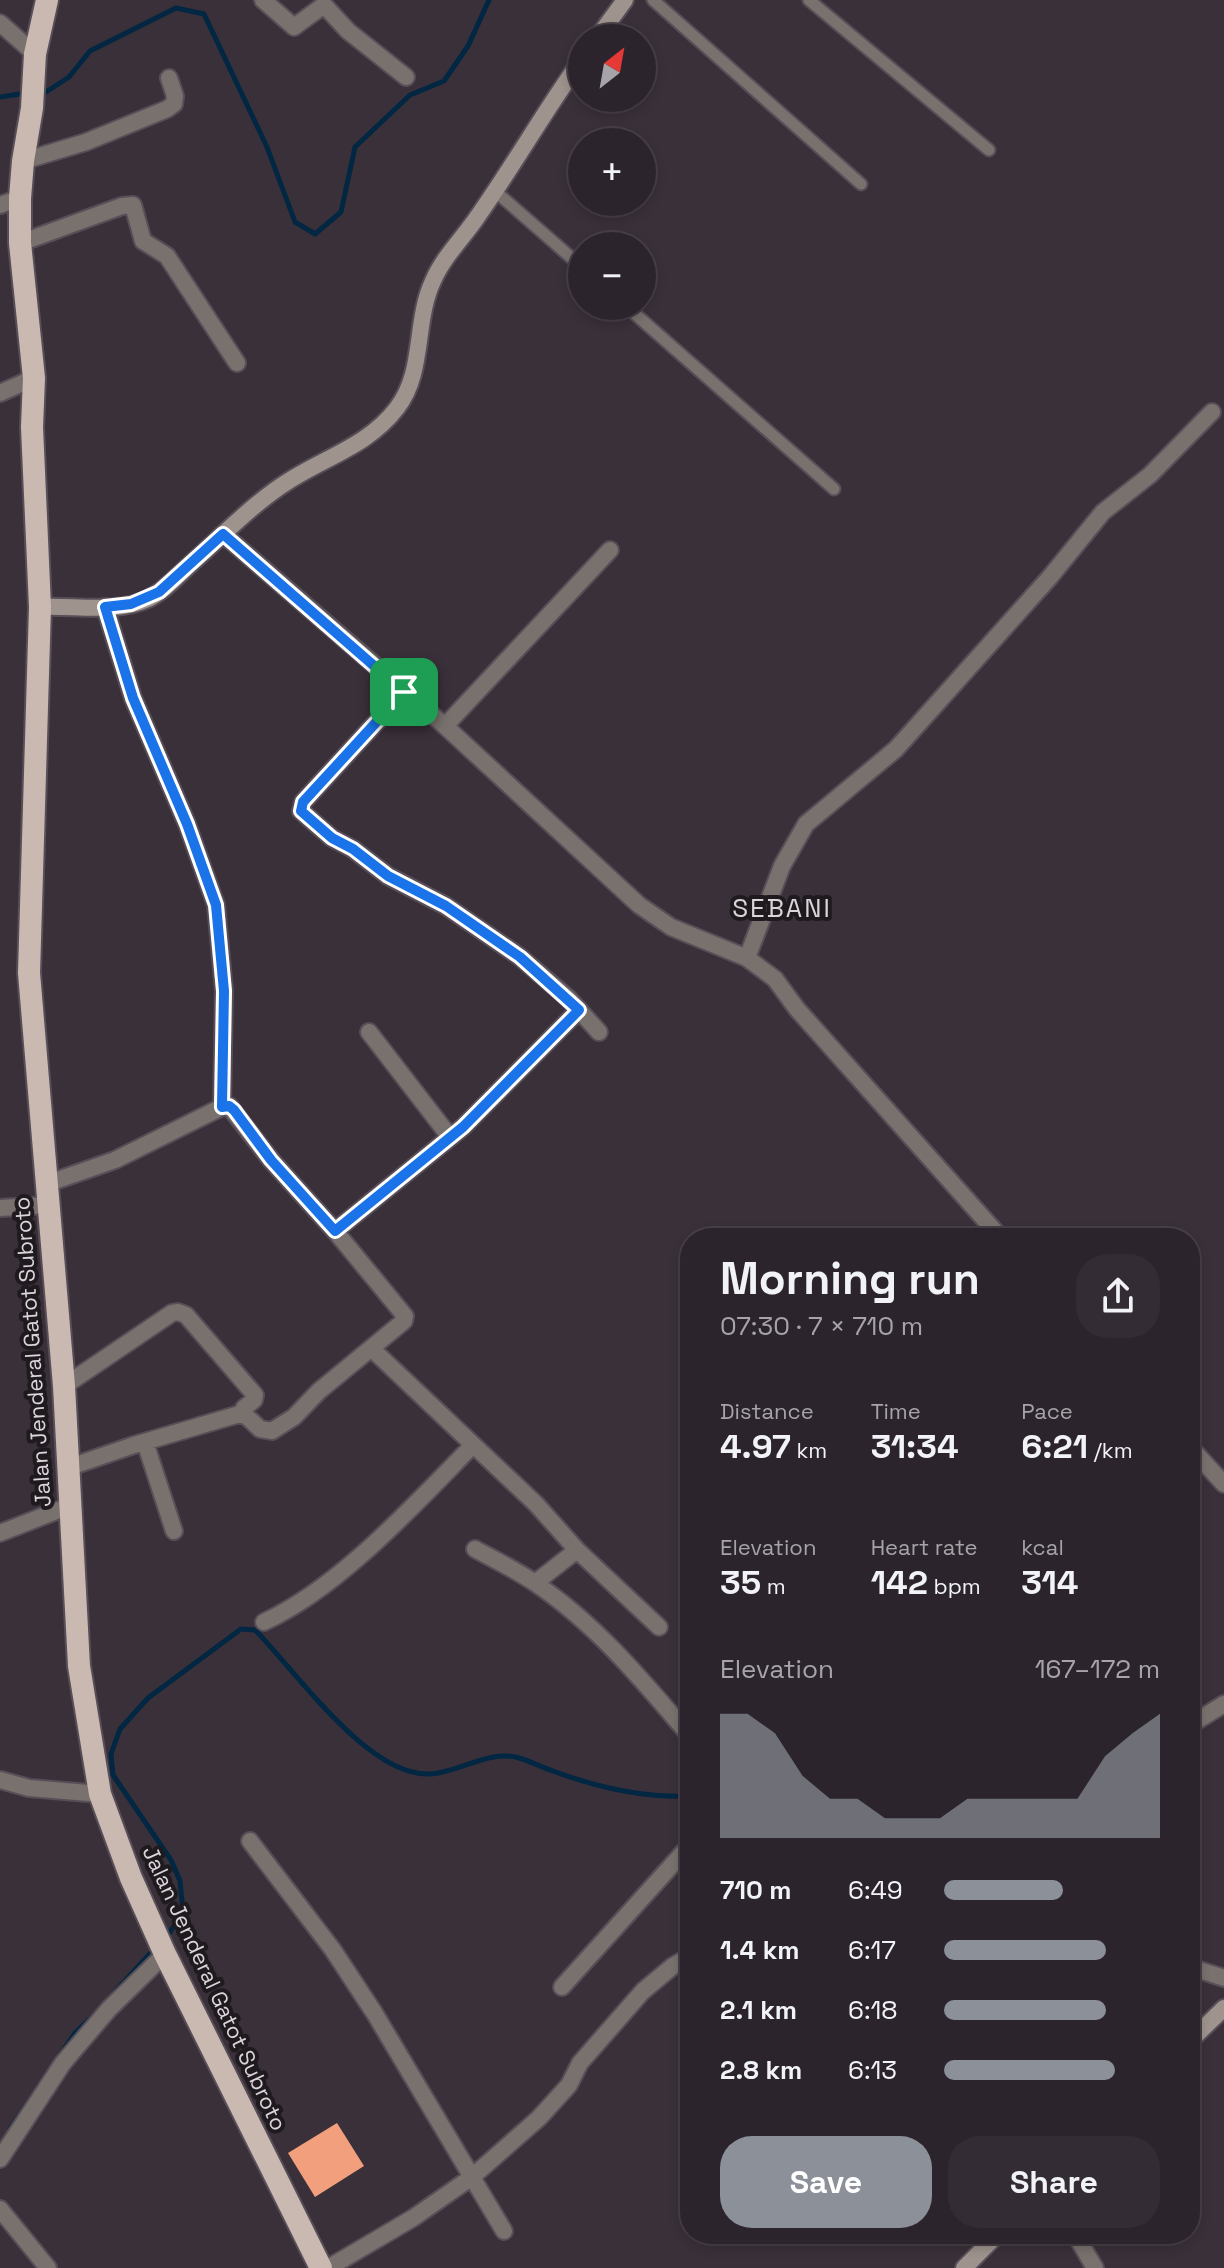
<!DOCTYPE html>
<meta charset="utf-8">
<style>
body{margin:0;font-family:"Space Grotesk",sans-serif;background:#342c34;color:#f1f3f6;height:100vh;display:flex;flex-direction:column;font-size:30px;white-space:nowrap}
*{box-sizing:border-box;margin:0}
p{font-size:26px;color:#a6a4a9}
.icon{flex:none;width:44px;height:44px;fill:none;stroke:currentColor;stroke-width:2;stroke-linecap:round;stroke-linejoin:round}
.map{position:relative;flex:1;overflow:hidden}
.side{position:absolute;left:680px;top:1228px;width:520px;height:1016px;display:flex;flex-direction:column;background:#2c242c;border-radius:32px;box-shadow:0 4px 12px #0003,0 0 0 2px #484148}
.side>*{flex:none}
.needle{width:52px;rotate:31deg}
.fabs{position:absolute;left:568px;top:24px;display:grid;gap:16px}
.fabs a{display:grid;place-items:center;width:88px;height:88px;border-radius:50%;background:#2c242c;box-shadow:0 4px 12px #0003,0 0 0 2px #484148;font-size:40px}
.pin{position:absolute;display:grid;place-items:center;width:68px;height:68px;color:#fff;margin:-34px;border-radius:16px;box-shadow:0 4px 12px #0006}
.round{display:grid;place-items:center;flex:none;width:84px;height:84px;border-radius:32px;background:#342c34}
.head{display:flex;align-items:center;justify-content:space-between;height:136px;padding:0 40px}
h1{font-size:44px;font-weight:800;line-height:60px}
.metrics{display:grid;grid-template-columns:repeat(3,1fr);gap:12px;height:136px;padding:8px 40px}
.metrics div{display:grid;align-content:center}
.metrics b{font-size:34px;font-weight:800}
.metrics small{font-size:22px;font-weight:400}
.metrics p{font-size:22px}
.chart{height:224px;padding:16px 40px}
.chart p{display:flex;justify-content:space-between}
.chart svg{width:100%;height:144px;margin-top:8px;fill:#8c9099;opacity:.7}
.primary-button{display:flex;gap:16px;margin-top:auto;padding:16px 40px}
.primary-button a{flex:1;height:92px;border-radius:32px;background:#8c9099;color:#fff;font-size:32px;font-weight:800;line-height:92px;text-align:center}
.primary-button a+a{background:#342c34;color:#f1f3f6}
ul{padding:0 40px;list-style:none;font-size:26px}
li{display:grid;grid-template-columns:128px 96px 1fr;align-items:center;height:60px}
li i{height:20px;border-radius:10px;background:#8c9099}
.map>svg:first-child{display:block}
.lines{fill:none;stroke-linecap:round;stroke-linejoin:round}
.stream{stroke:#012742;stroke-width:5}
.building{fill:#f29f7d}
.service-casing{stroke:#574e57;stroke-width:15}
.minor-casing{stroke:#574e57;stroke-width:20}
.tertiary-casing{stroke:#574e57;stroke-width:20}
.secondary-casing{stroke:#574e57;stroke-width:20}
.trunk-casing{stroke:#574e57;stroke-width:26}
.service{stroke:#78716d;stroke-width:11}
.minor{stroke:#78716d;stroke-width:16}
.tertiary{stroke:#78716d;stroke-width:16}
.secondary{stroke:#9e938d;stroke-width:16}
.trunk{stroke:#cab9b1;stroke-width:22}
.route-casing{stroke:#fff;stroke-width:16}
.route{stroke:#1a73e8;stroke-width:10}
.labels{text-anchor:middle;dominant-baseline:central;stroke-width:8;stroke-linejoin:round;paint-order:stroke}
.street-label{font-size:22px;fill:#dbd4db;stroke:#1e1a1e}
.quarter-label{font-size:26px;letter-spacing:2px;fill:#dbd4db;stroke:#1e1a1e}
</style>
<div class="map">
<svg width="1224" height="2268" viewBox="0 0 1224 2268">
<rect width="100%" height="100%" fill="#3a303a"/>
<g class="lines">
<path class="stream" d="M40,92H46L69,77L90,51L176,8L204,14L267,147L295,222L315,234L341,212L355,147L410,95L444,81L468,46L489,0
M0,97L26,93
M166,1938L183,1912L180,1881L171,1860L113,1775L111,1754L120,1729L148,1698L241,1629L255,1630C296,1671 368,1777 430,1774C458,1773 490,1749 519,1758C530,1761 541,1767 553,1771C596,1787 644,1798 690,1796
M114,1993L156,1947
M1190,2026L1205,2017
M10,2129L75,2033L97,2012"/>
</g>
<path class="building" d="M337,2123L364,2166L315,2197L288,2153Z"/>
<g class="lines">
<defs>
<path id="service" d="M653,0L861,184
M809,0L989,150
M495,191L582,267
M626,306L834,489"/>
<path id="minor" d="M263,0L294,27L324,5L348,31L406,77
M0,23L35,54
M23,161L86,142L167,109L174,104L175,96L169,78
M0,205L20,198
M20,243L122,206L133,205L143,241L167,256L237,363
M0,393L34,378
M105,607L133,698L187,824L216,905L224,991L222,1107
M404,692L303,802L301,811L332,838L353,849L388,876L446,906L520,957L568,998L599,1032
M445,726L610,550
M747,958L782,866L806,824L896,749L1050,577L1103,512L1150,475L1212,412
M369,1032L450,1137
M46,1184L115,1160L222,1107L229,1106L271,1160L335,1231L405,1316L404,1321L319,1391L294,1417L272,1431L260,1429L243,1413L244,1408L254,1400L255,1395L186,1315L178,1312L172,1313L64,1386
M0,1208L49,1205
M335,1231L463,1127L579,1010
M372,1349L536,1504L577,1550L659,1627
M145,1442L174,1531
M67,1468L134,1445L243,1413
M0,1533L69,1506
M475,1549C495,1560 516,1570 535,1583C596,1624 643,1681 690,1736
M535,1583L577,1550
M264,1622C339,1588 414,1505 472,1446
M1190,1725L1224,1704
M0,1780L29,1788L100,1794
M250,1841L333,1950L375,2014L504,2231
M1190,1967L1224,1978
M562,1987L690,1845
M0,2159L63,2063L109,2009L165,1954
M0,2209L48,2268
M328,2268L413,2218L472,2177L539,2118L569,2085L580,2063L643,1991L673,1966L690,1956"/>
<path id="tertiary" d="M223,534L445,726L639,905L671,927L747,958L775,979L797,1009L1001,1238
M1190,1447L1224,1484
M1075,2234L1095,2268"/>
<path id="secondary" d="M597,38L625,0
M40,607C74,605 115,614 148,599C166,590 180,573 195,560C224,534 254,503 287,482C325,457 368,446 397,408C425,372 414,321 433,281C443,257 464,237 478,216C514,165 545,110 582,59
M1190,2041L1224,2008
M964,2268L998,2234"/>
<path id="trunk" d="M47,0L35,54L32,108L23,161L20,198V243L34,378L32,427L40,607L29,973L64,1386L79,1666L100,1794L131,1878L165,1954L321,2268"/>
</defs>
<use href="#service" class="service-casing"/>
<use href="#minor" class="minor-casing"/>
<use href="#tertiary" class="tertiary-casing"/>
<use href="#secondary" class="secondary-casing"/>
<use href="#trunk" class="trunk-casing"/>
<use href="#service" class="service"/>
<use href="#minor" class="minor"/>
<use href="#tertiary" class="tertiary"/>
<use href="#secondary" class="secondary"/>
<use href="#trunk" class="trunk"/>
</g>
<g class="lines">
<defs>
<path id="route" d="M223,534L404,692L303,802L301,811L332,838L353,849L388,876L446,906L520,957L579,1010L463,1127L335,1231L271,1160L234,1110L229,1106L222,1107L224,991L216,905L187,824L133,698L105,607L131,604L159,592Z"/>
</defs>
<use href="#route" class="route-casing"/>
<use href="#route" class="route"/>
</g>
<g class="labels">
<g class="street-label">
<text transform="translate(32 1352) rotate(-94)">Jalan Jenderal Gatot Subroto</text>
<text transform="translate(215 1988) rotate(65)">Jalan Jenderal Gatot Subroto</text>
</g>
<g class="quarter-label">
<text x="782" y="908">SEBANI</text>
</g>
</g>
</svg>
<div class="fabs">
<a><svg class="needle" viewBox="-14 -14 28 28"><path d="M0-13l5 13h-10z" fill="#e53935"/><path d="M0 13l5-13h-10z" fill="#a6a4a9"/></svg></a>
<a>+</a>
<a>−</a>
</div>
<div class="pin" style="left:404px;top:692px;background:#1e9e55"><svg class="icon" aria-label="arrive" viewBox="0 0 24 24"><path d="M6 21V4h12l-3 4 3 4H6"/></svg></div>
<section class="side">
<div class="head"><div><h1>Morning run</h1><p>07:30 · 7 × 710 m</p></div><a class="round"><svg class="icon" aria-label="share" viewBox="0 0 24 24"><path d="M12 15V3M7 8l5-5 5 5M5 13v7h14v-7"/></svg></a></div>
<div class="metrics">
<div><p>Distance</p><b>4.97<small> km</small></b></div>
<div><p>Time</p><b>31:34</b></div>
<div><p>Pace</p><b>6:21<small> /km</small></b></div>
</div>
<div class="metrics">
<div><p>Elevation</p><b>35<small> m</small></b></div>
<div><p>Heart rate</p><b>142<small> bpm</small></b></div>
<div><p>kcal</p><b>314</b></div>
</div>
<div class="chart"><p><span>Elevation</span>167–172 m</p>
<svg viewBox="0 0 160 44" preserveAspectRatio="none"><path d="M0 44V6L10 6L20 12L30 25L40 32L50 32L60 38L70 38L80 38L90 32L100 32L110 32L120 32L130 32L140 19L150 12L160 6V44z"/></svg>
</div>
<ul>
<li><b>710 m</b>6:49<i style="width:55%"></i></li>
<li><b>1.4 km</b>6:17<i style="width:75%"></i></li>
<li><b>2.1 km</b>6:18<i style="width:75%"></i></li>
<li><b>2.8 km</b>6:13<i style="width:79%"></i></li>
</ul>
<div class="primary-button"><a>Save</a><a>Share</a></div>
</section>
</div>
